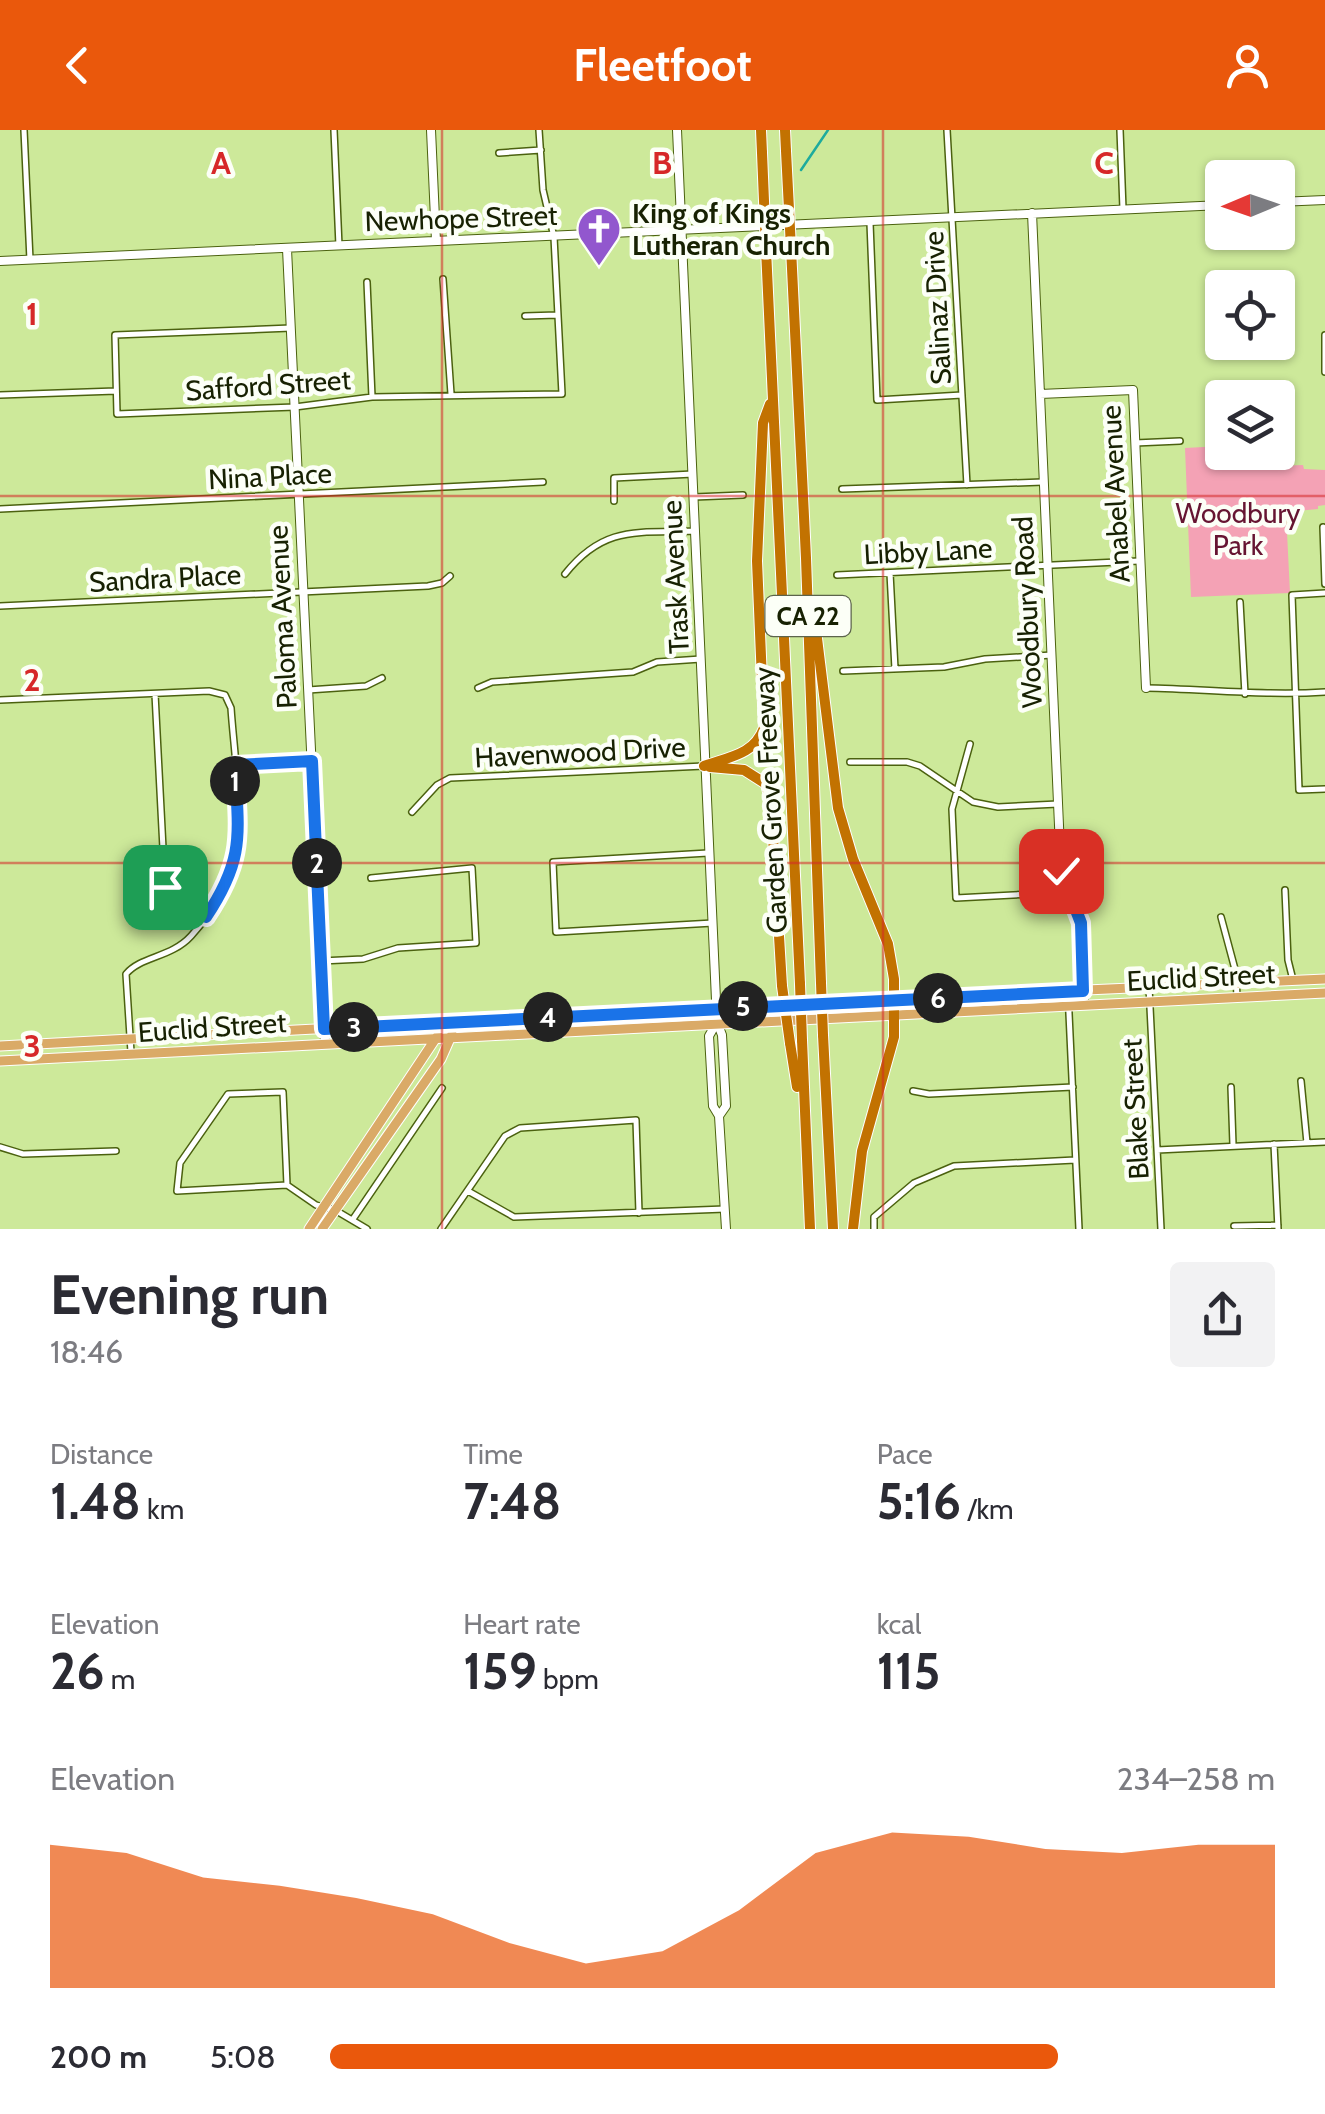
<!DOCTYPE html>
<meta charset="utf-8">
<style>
body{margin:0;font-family:Cabin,sans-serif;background:#f2f2f3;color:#2b2b33;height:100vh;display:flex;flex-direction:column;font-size:38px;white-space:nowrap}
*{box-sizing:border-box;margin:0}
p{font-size:32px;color:#7c7c81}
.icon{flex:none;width:55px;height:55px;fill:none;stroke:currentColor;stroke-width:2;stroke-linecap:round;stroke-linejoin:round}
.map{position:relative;height:1099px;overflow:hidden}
.details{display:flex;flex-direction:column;background:#fff;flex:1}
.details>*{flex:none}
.needle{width:65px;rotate:268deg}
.tools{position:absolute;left:1205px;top:30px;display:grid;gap:20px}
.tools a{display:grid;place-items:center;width:90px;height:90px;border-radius:10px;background:#fff;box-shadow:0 2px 8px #0004;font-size:50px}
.pin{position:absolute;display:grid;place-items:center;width:85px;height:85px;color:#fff;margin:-42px;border-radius:20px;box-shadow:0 5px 15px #0006}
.km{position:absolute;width:50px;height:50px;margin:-25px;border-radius:50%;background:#222;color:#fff;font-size:28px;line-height:50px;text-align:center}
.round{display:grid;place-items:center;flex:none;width:105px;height:105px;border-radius:10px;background:#f2f2f3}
.head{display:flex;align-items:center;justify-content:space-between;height:170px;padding:0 50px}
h1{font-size:55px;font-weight:700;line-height:75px}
.stats{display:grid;grid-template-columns:repeat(3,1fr);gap:15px;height:170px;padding:10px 50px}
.stats div{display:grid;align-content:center}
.stats b{font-size:50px;font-weight:700}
.stats small{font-size:28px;font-weight:400}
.stats p{font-size:28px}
.chart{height:280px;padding:20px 50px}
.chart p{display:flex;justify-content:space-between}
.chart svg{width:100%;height:180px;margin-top:10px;fill:#ea580c;opacity:.7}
ul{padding:0 50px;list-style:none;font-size:32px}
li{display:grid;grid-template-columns:160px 120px 1fr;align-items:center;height:75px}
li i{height:25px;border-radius:12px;background:#ea580c}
header{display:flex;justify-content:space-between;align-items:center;height:130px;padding:0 50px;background:#ea580c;color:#fff;font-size:45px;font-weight:700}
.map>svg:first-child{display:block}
.green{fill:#f4a2b5}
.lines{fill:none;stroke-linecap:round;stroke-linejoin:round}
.stream{stroke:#1dab9d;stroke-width:2.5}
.street-casing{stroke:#4b610f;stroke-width:8}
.secondary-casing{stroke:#4b610f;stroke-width:10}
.primary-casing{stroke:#fff;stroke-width:11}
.highway-casing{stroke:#fff;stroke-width:12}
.street{stroke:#fff;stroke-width:5}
.secondary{stroke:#fff;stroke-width:8}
.primary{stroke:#daaa67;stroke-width:9}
.highway{stroke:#c27201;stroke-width:10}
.highway-bridge-casing{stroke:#fff;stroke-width:12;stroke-linecap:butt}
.highway-bridge{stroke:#c27201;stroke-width:10}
.route-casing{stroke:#fff;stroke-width:20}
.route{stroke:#1a73e8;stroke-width:12}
.grid{fill:none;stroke:#d62828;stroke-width:2.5;stroke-opacity:0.55}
.labels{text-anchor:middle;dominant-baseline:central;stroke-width:9;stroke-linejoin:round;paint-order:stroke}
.shield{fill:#fcfff7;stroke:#5c644c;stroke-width:2.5}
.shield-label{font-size:25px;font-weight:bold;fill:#172102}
.poi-label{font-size:28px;font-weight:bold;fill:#172102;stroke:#fcfff7;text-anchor:start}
.street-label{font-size:28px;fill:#172102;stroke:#fcfff7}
.park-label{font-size:28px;fill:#661532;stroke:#fcfff7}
.grid-label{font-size:32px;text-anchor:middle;font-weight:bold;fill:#d62828;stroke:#fcfff7;stroke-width:9;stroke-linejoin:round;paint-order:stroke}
</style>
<header><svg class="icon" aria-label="back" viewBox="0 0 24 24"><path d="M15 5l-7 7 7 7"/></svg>Fleetfoot<svg class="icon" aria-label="person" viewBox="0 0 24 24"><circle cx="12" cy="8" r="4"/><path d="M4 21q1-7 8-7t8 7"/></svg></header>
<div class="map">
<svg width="1325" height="1099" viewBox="0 0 1325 1099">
<rect width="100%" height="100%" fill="#cde99a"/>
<path class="green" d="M1222,316L1227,338L1303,335L1304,339L1325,340V375L1318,376V379L1286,382L1290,463L1191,467L1185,318Z"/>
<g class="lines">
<path class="stream" d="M801,40L828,0"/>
<defs>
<path id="street" d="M24,0L30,130
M334,0L339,116
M947,0L967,355
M1120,0L1123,79
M499,23L541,20
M870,93L877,270L962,265
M443,149L451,264
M367,152L372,267
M525,186L557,185
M291,198L115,205L117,284L295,277L372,267L562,264L554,107L543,60L539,0
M1325,205V242
M0,265L116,261
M1135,313L1180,311
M842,359L1043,352
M694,367L743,365
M614,371V348L693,344
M0,379L543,352
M1323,397L1325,454
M890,443L895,539
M565,444C604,395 638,403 695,401
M837,445L1139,431
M1325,463L1292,465L1299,660L1325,659
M1240,472L1245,564
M0,476L428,456L442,453L450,446
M843,541L944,537L985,529L1052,525
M478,558L492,552L633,542L657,532L701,529
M1146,558C1206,559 1265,566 1325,562
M308,560L366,556L382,548
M155,564L165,757L206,787
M0,570L209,561L225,565L231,578C234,624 246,699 233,741C226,763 207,788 191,806C171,828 141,826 126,844L131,922
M970,614L952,679L956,768L1069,762
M850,632H907L920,636L973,672L998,677L1058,674
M235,635L312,631
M412,682L437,655L450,648L704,636
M708,723L553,732L556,802L713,793
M1285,760L1288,830L1293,850
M1221,787L1236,843L1237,868
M321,831L363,829L398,818L476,813L472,738L371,748
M1149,857L1161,1099
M1068,862L1079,1099
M1301,951L1307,1013
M1231,957L1233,1015
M913,961L929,964L1073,957
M1274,1014L1278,1099
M0,1017L23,1024L116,1021
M1157,1020L1325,1012
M287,1055L177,1061L180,1033L228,964L283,962L287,1055L316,1075L335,1080L367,1099
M468,1061L514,1087L725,1079
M353,1089L442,958
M1234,1096L1278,1095
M441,1099L505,1006L520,998L636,990L639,1083
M874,1099V1087L914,1053L954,1036L1075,1030"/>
<path id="secondary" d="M431,0L436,111
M677,0L717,892L722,905L726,976L719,986
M1278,72L1325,70
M1032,83L1061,741L1081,793L1084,875
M287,119L325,912
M0,131L1222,75
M1040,264L1133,260L1146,558
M717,892L709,906L713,976L719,986L726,1099"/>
<path id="primary" d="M0,916L763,875L1325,849
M0,931L1325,863
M309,1099L438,905
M322,1099L441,929L452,904"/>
<path id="highway" d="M761,0L762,23
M785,0L786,21
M791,118L806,428L821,853
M766,119L800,854
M815,492L838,678L853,729L888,814L894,849V907L862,1021L853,1099
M704,636C729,627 754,625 764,598L757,431L763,293L770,274
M710,637L744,640L766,654L771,673L782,856
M823,905L833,1099
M802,910L810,1099
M790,913L797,957"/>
</defs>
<use href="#street" class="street-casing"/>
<use href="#secondary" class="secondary-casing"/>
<use href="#primary" class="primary-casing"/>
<use href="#highway" class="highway-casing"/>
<use href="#street" class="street"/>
<use href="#secondary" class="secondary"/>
<use href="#primary" class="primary"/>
<use href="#highway" class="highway"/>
<defs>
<path id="highway-bridge" d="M786,21L791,118
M762,23L766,119
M821,853L823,905
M800,854L802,910
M782,856L790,913"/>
</defs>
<use href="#highway-bridge" class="highway-bridge-casing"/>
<use href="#highway-bridge" class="highway-bridge"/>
</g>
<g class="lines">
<defs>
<path id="route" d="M165,757L206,787C246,727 238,703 235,635L312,631L324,899L1083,861L1081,793L1061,741"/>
</defs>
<use href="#route" class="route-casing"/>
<use href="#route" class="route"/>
</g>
<path class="grid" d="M442,0V1099M883,0V1099M0,366H1325M0,733H1325"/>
<defs>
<symbol id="church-pin" viewBox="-11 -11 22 30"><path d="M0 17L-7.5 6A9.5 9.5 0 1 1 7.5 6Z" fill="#9257ce" stroke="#fcfff7"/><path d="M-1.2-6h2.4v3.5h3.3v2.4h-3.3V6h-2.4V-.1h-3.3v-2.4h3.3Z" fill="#fff"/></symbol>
</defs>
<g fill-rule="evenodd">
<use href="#church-pin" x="574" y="74" width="50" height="68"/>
</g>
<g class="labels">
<rect class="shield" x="765.5" y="466" width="85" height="40" rx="8"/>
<g class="shield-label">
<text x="808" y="486">CA 22</text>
</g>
<g class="poi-label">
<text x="632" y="83">King of Kings<tspan x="632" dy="32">Lutheran Church</tspan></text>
</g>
<g class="street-label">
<text transform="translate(461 88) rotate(-2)">Newhope Street</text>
<text transform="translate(937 178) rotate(-93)">Salinaz Drive</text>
<text transform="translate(268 255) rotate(-4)">Safford Street</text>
<text transform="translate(270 346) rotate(-3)">Nina Place</text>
<text transform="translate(1115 364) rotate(-93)">Anabel Avenue</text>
<text transform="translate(928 421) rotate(-3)">Libby Lane</text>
<text transform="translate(675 447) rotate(-93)">Trask Avenue</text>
<text transform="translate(165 448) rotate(-3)">Sandra Place</text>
<text transform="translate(1027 482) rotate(-93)">Woodbury Road</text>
<text transform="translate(282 487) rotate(-93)">Paloma Avenue</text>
<text transform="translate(580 622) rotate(-3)">Havenwood Drive</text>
<text transform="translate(770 670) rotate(-93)">Garden Grove Freeway</text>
<text transform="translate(1201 847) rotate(-3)">Euclid Street</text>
<text transform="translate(212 897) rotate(-4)">Euclid Street</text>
<text transform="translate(1135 979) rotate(-93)">Blake Street</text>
</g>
<g class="park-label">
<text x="1238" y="383">Woodbury<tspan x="1238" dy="32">Park</tspan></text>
</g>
</g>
<g class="grid-label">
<text x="221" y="44">A</text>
<text x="662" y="44">B</text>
<text x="1104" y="44">C</text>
<text x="32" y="195">1</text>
<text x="32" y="561">2</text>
<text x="32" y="927">3</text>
</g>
</svg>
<div class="tools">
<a><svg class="needle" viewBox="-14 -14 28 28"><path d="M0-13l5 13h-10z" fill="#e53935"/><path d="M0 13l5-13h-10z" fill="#7c7c81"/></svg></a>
<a><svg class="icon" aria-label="locate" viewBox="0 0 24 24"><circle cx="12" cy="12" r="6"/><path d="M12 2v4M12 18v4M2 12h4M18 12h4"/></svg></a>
<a><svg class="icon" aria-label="layers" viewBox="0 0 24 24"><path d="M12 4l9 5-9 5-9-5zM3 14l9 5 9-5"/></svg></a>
</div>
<div class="pin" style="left:165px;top:757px;background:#1e9e55"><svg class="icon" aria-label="arrive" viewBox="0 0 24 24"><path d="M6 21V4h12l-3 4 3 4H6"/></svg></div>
<div class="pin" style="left:1061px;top:741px;background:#d93025"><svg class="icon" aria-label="check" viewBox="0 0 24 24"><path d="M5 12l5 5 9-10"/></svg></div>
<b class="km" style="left:235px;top:651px">1</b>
<b class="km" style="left:317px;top:733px">2</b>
<b class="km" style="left:354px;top:897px">3</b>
<b class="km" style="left:548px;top:887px">4</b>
<b class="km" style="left:743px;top:876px">5</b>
<b class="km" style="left:938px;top:868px">6</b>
</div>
<section class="details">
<div class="head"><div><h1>Evening run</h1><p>18:46</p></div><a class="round"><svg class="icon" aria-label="share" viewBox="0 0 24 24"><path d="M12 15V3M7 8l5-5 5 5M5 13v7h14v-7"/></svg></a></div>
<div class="stats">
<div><p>Distance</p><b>1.48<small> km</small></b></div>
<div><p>Time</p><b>7:48</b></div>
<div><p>Pace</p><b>5:16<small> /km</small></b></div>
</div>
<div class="stats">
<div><p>Elevation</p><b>26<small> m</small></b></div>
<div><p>Heart rate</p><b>159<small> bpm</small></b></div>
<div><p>kcal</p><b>115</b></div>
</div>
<div class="chart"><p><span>Elevation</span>234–258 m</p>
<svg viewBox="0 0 160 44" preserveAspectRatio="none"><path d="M0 44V9L10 11L20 17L30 19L40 22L50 26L60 33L70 38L80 35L90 25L100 11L110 6L120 7L130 10L140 11L150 9L160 9V44z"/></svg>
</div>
<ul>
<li><b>200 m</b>5:08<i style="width:77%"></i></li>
</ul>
</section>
